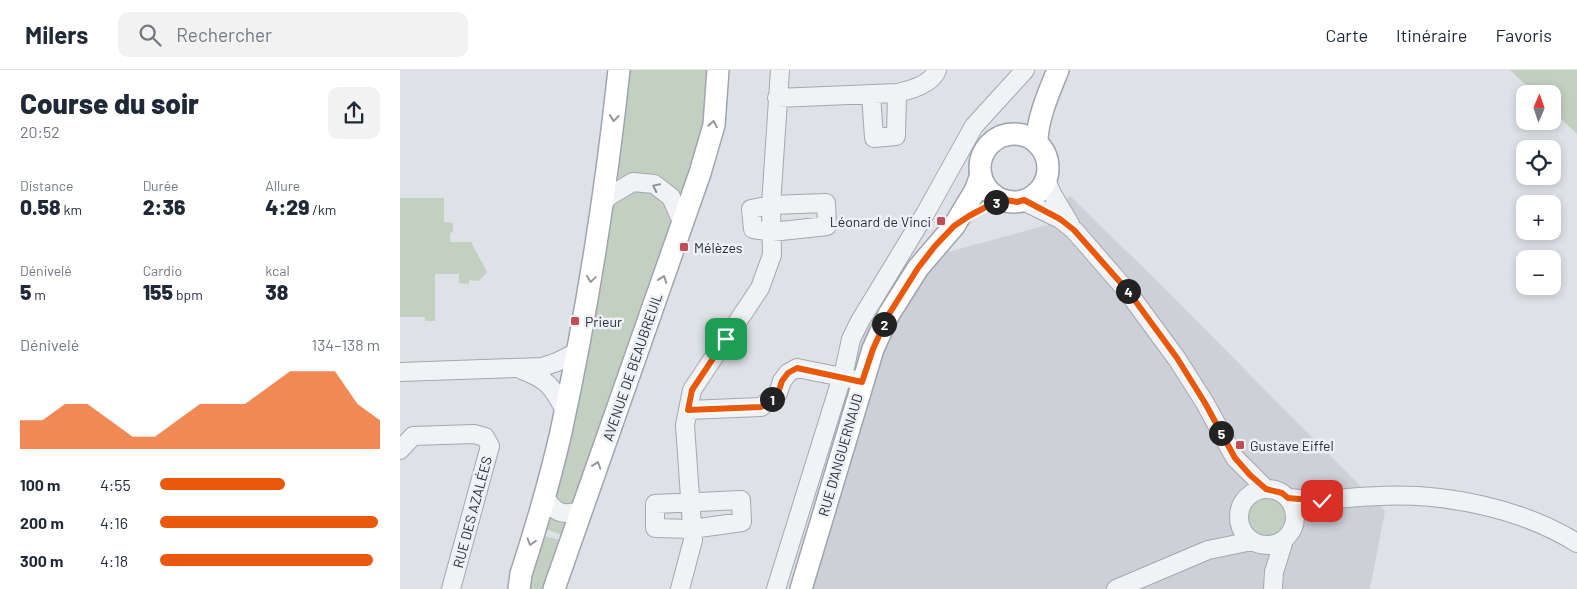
<!DOCTYPE html>
<html lang="fr">
<meta charset="utf-8">
<style>
body{margin:0;font-family:Barlow,sans-serif;background:#f2f2f3;color:#1f2937;height:100vh;display:flex;flex-direction:column;font-size:19px;white-space:nowrap}
*{box-sizing:border-box;margin:0}
p{font-size:16px;color:#747a83}
.icon{flex:none;width:28px;height:28px;fill:none;stroke:currentColor;stroke-width:2;stroke-linecap:round;stroke-linejoin:round}
.map{position:relative;flex:1;overflow:hidden}
.side{display:flex;flex-direction:column;background:#fff;width:400px}
.side>*{flex:none}
.needle{width:32px;rotate:2deg}
.tools{position:absolute;left:1116px;top:15px;display:grid;gap:10px}
.tools a{display:grid;place-items:center;width:45px;height:45px;border-radius:10px;background:#fff;box-shadow:0 2px 8px #0003;font-size:25px}
.pin{position:absolute;display:grid;place-items:center;width:42px;height:42px;color:#fff;margin:-21px;border-radius:10px;box-shadow:0 2px 8px #0006}
.km{position:absolute;width:25px;height:25px;margin:-12px;border-radius:50%;background:#222;color:#fff;font-size:14px;line-height:25px;text-align:center}
.round{display:grid;place-items:center;flex:none;width:52px;height:52px;border-radius:10px;background:#f2f2f3}
.head{display:flex;align-items:center;justify-content:space-between;height:85px;padding:0 20px}
h1{font-size:28px;font-weight:800;line-height:38px}
.figures{display:grid;grid-template-columns:repeat(3,1fr);gap:8px;height:85px;padding:5px 20px}
.figures div{display:grid;align-content:center}
.figures b{font-size:21px;font-weight:800}
.figures small{font-size:14px;font-weight:400}
.figures p{font-size:14px}
.chart{height:140px;padding:10px 20px}
.chart p{display:flex;justify-content:space-between}
.chart svg{width:100%;height:90px;margin-top:5px;fill:#ea580c;opacity:.7}
ul{padding:0 20px;list-style:none;font-size:16px}
li{display:grid;grid-template-columns:80px 60px 1fr;align-items:center;height:38px}
li i{height:12px;border-radius:6px;background:#ea580c}
header{display:flex;align-items:center;gap:30px;box-sizing:border-box;height:70px;padding:0 25px;background:#fff;border-bottom:1px solid #e0e1e3}
header strong{font-size:24px}
nav{display:flex;gap:28px;margin-inline-start:auto;font-size:18px}
.search{width:350px;height:45px;background:#f2f2f3;display:flex;align-items:center;gap:12px;box-sizing:border-box;padding:0 18px;border-radius:10px;color:#747a83;font-size:19px}
main{display:flex;flex:1;min-height:0}
.map>svg:first-child{display:block}
.built{fill:#cdd0d7}
.green{fill:#c3cfc0}
.lines{fill:none;stroke-linecap:round;stroke-linejoin:round}
.minor-casing{stroke:#a4a8af;stroke-width:20}
.major-casing{stroke:#9fa4b1;stroke-width:24}
.minor{stroke:#f0f2f5;stroke-width:18}
.major{stroke:#fff;stroke-width:21}
.oneway{stroke:#94969d}
.oneway2{stroke:#8c9098}
.route-casing{stroke:#fff;stroke-width:10}
.route{stroke:#ea580c;stroke-width:6}
.poi-dot{fill:#c04e55;stroke:#edf0f4;stroke-width:2}
.labels{text-anchor:middle;dominant-baseline:central;stroke-width:5;stroke-linejoin:round;paint-order:stroke}
.poi-label{font-size:14px;fill:#292e3b;stroke:#edf0f4;text-anchor:start}
.street-label{font-size:14px;fill:#292e3b;stroke:#edf0f4}
</style>
<header>
<strong>Milers</strong>
<div class="search"><svg class="icon" aria-label="search" viewBox="0 0 24 24"><circle cx="10" cy="10" r="6"/><path d="M15 15l6 6"/></svg>Rechercher</div>
<nav><a>Carte</a><a>Itinéraire</a><a>Favoris</a></nav>
</header>
<main>
<section class="side">
<div class="head"><div><h1>Course du soir</h1><p>20:52</p></div><a class="round"><svg class="icon" aria-label="share" viewBox="0 0 24 24"><path d="M12 15V3M7 8l5-5 5 5M5 13v7h14v-7"/></svg></a></div>
<div class="figures">
<div><p>Distance</p><b>0.58<small> km</small></b></div>
<div><p>Durée</p><b>2:36</b></div>
<div><p>Allure</p><b>4:29<small> /km</small></b></div>
</div>
<div class="figures">
<div><p>Dénivelé</p><b>5<small> m</small></b></div>
<div><p>Cardio</p><b>155<small> bpm</small></b></div>
<div><p>kcal</p><b>38</b></div>
</div>
<div class="chart"><p><span>Dénivelé</span>134–138 m</p>
<svg viewBox="0 0 160 44" preserveAspectRatio="none"><path d="M0 44V30L10 30L20 22L30 22L40 30L50 38L60 38L70 30L80 22L90 22L100 22L110 14L120 6L130 6L140 6L150 22L160 30V44z"/></svg>
</div>
<ul>
<li><b>100 m</b>4:55<i style="width:57%"></i></li>
<li><b>200 m</b>4:16<i style="width:99%"></i></li>
<li><b>300 m</b>4:18<i style="width:97%"></i></li>
</ul>
</section>
<div class="map">
<svg width="1177" height="519" viewBox="0 0 1177 519">
<rect width="100%" height="100%" fill="#dee1e6"/>
<path class="built" d="M670,126L761,215L985,441L970,519H390L482,200L647,155Z"/>
<path class="green" d="M227,0H312L310,37L280,138L241,107L213,109Z
M1110,0H1177V64L1153,41L1152,24H1135Z
M232,118L252,119L261,126L272,148V165L173,436L153,431L213,129Z
M0,128H44V152L53,153V162L50,163V172H71L87,202L79,211L69,210V214L59,213V204H35V251H25V247H0Z
M848 447a19 19 0 1 1 38 0a19 19 0 1 1-38 0Z
M147,439L171,450L166,466L142,458Z
M137,464L164,471L147,519H121Z"/>
<g class="lines">
<defs>
<path id="minor" d="M471,24L474,68L496,66L497,23
M377,28L497,23C511,20 532,14 537,0
M646,109L651,122L670,154
M623,131L660,149L674,160L727,221L777,289L805,333L835,388L866,419
M203,132L211,125L233,112L254,114L271,127L283,154
M426,133L427,156L372,162L353,159L351,139L371,135Z
M122,300C147,309 153,317 165,341
M0,302L142,297L157,292L177,282
M288,340L361,337L378,323L382,311L388,303L397,298L452,309
M0,380L13,366L74,364L85,367L90,376L51,519
M839 447a28 28 0 1 1 56 0a28 28 0 1 1-56 0Z
M144,426C155,443 161,446 181,441
M888,428C920,432 948,427 980,426C1045,423 1121,438 1177,473
M341,430L342,452L292,459L255,458V434Z
M280,519L293,470L285,355L292,320L360,218L372,185L371,135L380,0
M376,519L445,297L451,269L460,251L525,144L574,56L625,0
M716,519L808,480L852,471
M873,519L874,502L884,470"/>
<path id="major" d="M580 98a34 34 0 1 1 68 0a34 34 0 1 1-68 0Z
M637,72C637,49 649,22 658,0
M119,519L121,504C136,458 150,410 161,362C187,242 206,122 219,0
M154,519L300,103L314,55L318,0
M401,519L473,279L489,244L518,198L554,156L575,121L581,105"/>
</defs>
<use href="#minor" class="minor-casing"/>
<use href="#major" class="major-casing"/>
<use href="#minor" class="minor"/>
<use href="#major" class="major"/>
</g>
<defs><path id="oneway-chevron" d="M-2-3.5L2.5 0L-2 3.5" fill="none" stroke-width="1.6" stroke-linecap="round" stroke-linejoin="round" transform="scale(1.25)"/></defs>
<g class="oneway">
<use href="#oneway-chevron" transform="translate(214 48) rotate(96)"/>
<use href="#oneway-chevron" transform="translate(313 54) rotate(-80)"/>
<use href="#oneway-chevron" transform="translate(191 209) rotate(98)"/>
<use href="#oneway-chevron" transform="translate(263 209) rotate(-70)"/>
<use href="#oneway-chevron" transform="translate(197 395) rotate(-71)"/>
<use href="#oneway-chevron" transform="translate(131 472) rotate(107)"/>
</g>
<use class="oneway2" href="#oneway-chevron" transform="translate(256 117) rotate(-154)"/>
<g class="lines">
<defs>
<path id="route" d="M326,269L292,320L288,340L361,337L372,330L378,323L382,311L388,303L397,298L462,312L473,279L489,244L518,198L535,176L554,156L569,146L601,129L617,132L624,130L660,149L674,160L728,221L777,288L805,333L835,388L850,405L866,419L882,423L888,428L922,431"/>
</defs>
<use href="#route" class="route-casing"/>
<use href="#route" class="route"/>
</g>
<g class="poi-dot">
<rect x="536" y="146" width="10" height="10" rx="2.5"/>
<rect x="279" y="172" width="10" height="10" rx="2.5"/>
<rect x="170" y="246" width="10" height="10" rx="2.5"/>
<rect x="835" y="370" width="10" height="10" rx="2.5"/>
</g>
<g class="labels">
<g class="poi-label">
<text x="531" y="151" text-anchor="end">Léonard de Vinci</text>
<text x="294" y="177">Mélèzes</text>
<text x="185" y="251">Prieur</text>
<text x="850" y="375">Gustave Eiffel</text>
</g>
<g class="street-label">
<text transform="translate(232 297) rotate(-71)">AVENUE DE BEAUBREUIL</text>
<text transform="translate(440 385) rotate(-74)">RUE D'ANGUERNAUD</text>
<text transform="translate(72 442) rotate(-75)">RUE DES AZALÉES</text>
</g>
</g>
</svg>
<div class="tools">
<a><svg class="needle" viewBox="-14 -14 28 28"><path d="M0-13l5 13h-10z" fill="#e53935"/><path d="M0 13l5-13h-10z" fill="#747a83"/></svg></a>
<a><svg class="icon" aria-label="locate" viewBox="0 0 24 24"><circle cx="12" cy="12" r="6"/><path d="M12 2v4M12 18v4M2 12h4M18 12h4"/></svg></a>
<a>+</a>
<a>−</a>
</div>
<div class="pin" style="left:326px;top:269px;background:#1e9e55"><svg class="icon" aria-label="arrive" viewBox="0 0 24 24"><path d="M6 21V4h12l-3 4 3 4H6"/></svg></div>
<div class="pin" style="left:922px;top:431px;background:#d93025"><svg class="icon" aria-label="check" viewBox="0 0 24 24"><path d="M5 12l5 5 9-10"/></svg></div>
<b class="km" style="left:372px;top:329px">1</b>
<b class="km" style="left:484px;top:254px">2</b>
<b class="km" style="left:596px;top:132px">3</b>
<b class="km" style="left:728px;top:221px">4</b>
<b class="km" style="left:821px;top:363px">5</b>
</div>
</main>
